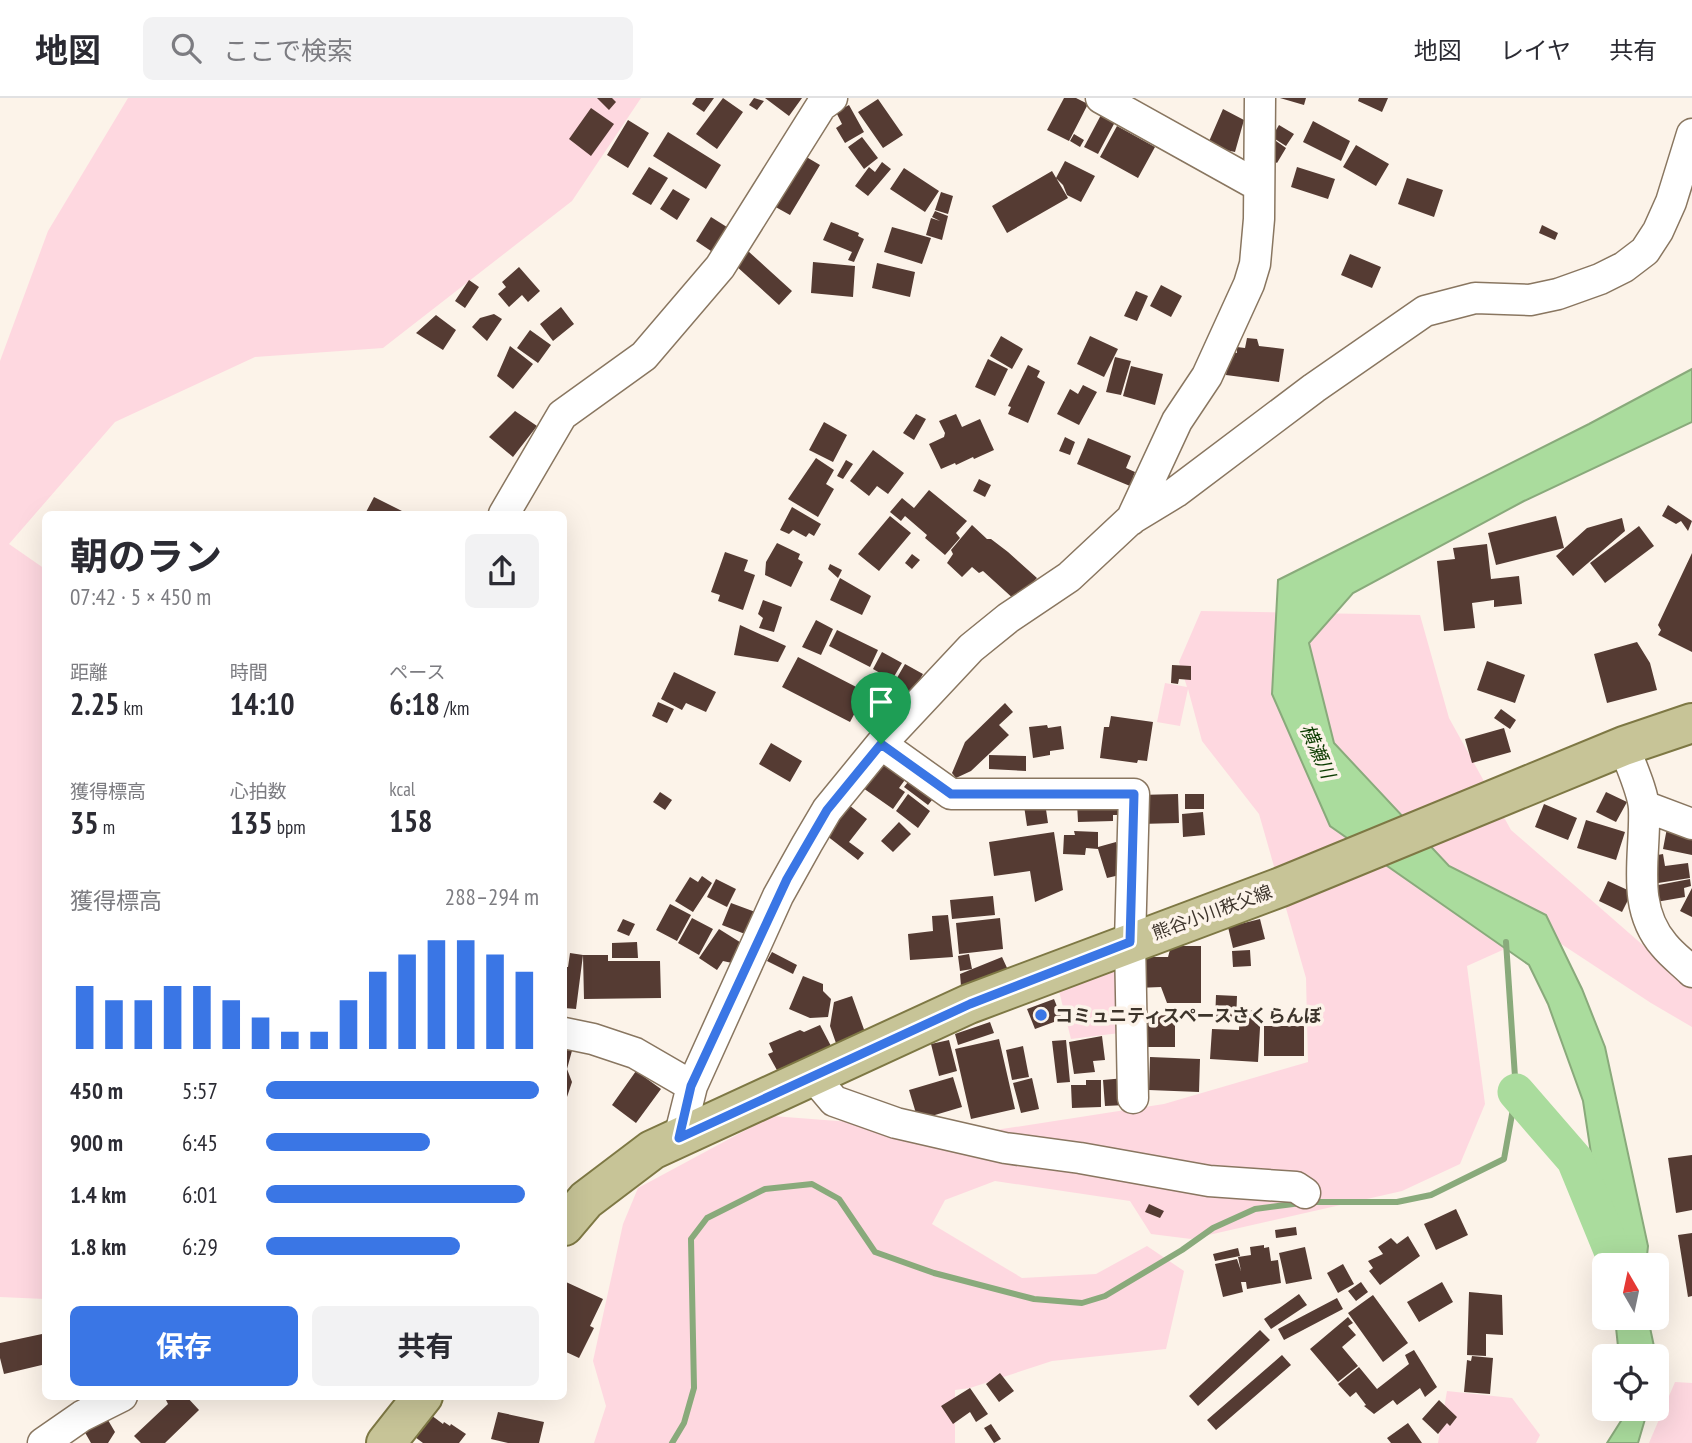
<!DOCTYPE html>
<html lang="ja">
<meta charset="utf-8">
<style>
body{margin:0;font-family:"PT Sans Narrow","Noto Sans JP",sans-serif;background:#f2f2f3;color:#2b2b33;height:100vh;display:flex;flex-direction:column;font-size:26px;white-space:nowrap}
*{box-sizing:border-box;margin:0}
p{font-size:23px;color:#7c7c81}
.icon{flex:none;width:38px;height:38px;fill:none;stroke:currentColor;stroke-width:2;stroke-linecap:round;stroke-linejoin:round}
.map{position:relative;flex:1;overflow:hidden}
.panel{position:absolute;left:42px;top:413px;width:525px;height:889px;display:flex;flex-direction:column;background:#fff;border-radius:10px;box-shadow:0 7px 28px #0002}
.panel>*{flex:none}
.needle{width:46px;rotate:351deg}
.buttons{position:absolute;left:1592px;top:1155px;display:grid;gap:14px}
.buttons a{display:grid;place-items:center;width:77px;height:77px;border-radius:10px;background:#fff;box-shadow:0 7px 28px #0002;font-size:35px}
.pin{position:absolute;display:grid;place-items:center;width:60px;height:60px;color:#fff;margin:-72px -30px;border-radius:50% 50% 50% 0;rotate:-45deg;box-shadow:0 0 7px #0007}
.pin .icon{rotate:45deg}
.round{display:grid;place-items:center;flex:none;width:74px;height:74px;border-radius:10px;background:#f2f2f3}
.headline{display:flex;align-items:center;justify-content:space-between;height:119px;padding:0 28px}
h1{font-size:38px;font-weight:700;line-height:52px}
.metrics{display:grid;grid-template-columns:repeat(3,1fr);gap:10px;height:119px;padding:7px 28px}
.metrics div{display:grid;align-content:center}
.metrics b{font-size:30px;font-weight:700}
.metrics small{font-size:19px;font-weight:400}
.metrics p{font-size:19px}
.chart{height:196px;padding:14px 28px}
.chart p{display:flex;justify-content:space-between}
.chart svg{width:100%;height:126px;margin-top:7px;stroke:#3a76e5;stroke-width:6}
.button{display:flex;gap:14px;margin-top:auto;padding:14px 28px}
.button a{flex:1;height:80px;border-radius:10px;background:#3a76e5;color:#fff;font-size:28px;font-weight:700;line-height:80px;text-align:center}
.button a+a{background:#f2f2f3;color:#2b2b33}
ul{padding:0 28px;list-style:none;font-size:23px}
li{display:grid;grid-template-columns:112px 84px 1fr;align-items:center;height:52px}
li i{height:18px;border-radius:9px;background:#3a76e5}
header{display:flex;align-items:center;gap:42px;box-sizing:border-box;height:98px;padding:0 35px;background:#fff;border-bottom:2px solid #e1e1e2}
header strong{font-size:33px}
nav{display:flex;gap:38px;margin-inline-start:auto;font-size:24px}
.search{width:490px;height:63px;background:#f2f2f3;display:flex;align-items:center;gap:18px;box-sizing:border-box;padding:0 24px;border-radius:10px;color:#7c7c81;font-size:26px}
.map>svg:first-child{display:block}
.green{fill:#fed8e0}
.water{fill:#aadc9d;stroke:#89aa7b;stroke-width:2}
.lines{fill:none;stroke-linecap:round;stroke-linejoin:round}
.stream{stroke:#89aa7b;stroke-width:6}
.river{stroke:#aadc9d;stroke-width:37}
.building{fill:#553b33}
.minor-casing{stroke:#897660;stroke-width:33}
.major-casing{stroke:#7e7844;stroke-width:42}
.minor{stroke:#fff;stroke-width:30}
.major{stroke:#c7c497;stroke-width:38}
.route-casing{stroke:#fff;stroke-width:14}
.route{stroke:#3a76e5;stroke-width:9}
.poi-dot{fill:#3a76e5;stroke:#fcf3e9;stroke-width:2.5}
.labels{text-anchor:middle;dominant-baseline:central;stroke-width:7;stroke-linejoin:round;paint-order:stroke}
.street-label{font-size:18px;fill:#3d342b;stroke:#fcf3e9}
.poi-label{font-size:18px;font-weight:bold;fill:#3d342b;stroke:#fcf3e9;text-anchor:start}
.water-label{font-size:19px;font-style:italic;fill:#0c3c00;stroke:#fcf3e9}
</style>
<header>
<strong>地図</strong>
<div class="search"><svg class="icon" aria-label="search" viewBox="0 0 24 24"><circle cx="10" cy="10" r="6"/><path d="M15 15l6 6"/></svg>ここで検索</div>
<nav><a>地図</a><a>レイヤ</a><a>共有</a></nav>
</header>
<div class="map">
<svg width="1692" height="1345" viewBox="0 0 1692 1345">
<rect width="100%" height="100%" fill="#fcf3e9"/>
<path class="green" d="M128,0H641L572,103L383,250L255,259L115,324L9,446L45,471V1201L0,1199V263L48,133Z
M1201,513L1420,517L1449,620L1511,732L1692,890V929L1651,905L1543,834L1467,868L1485,1006L1460,1066L1402,1093L1191,1141L1151,1136L1130,1103L995,1083L945,1102L932,1126L1022,1180L1096,1176L1147,1148L1184,1173L1166,1251L1052,1263L970,1290L955,1292V1345H594L606,1308L593,1263L623,1126L638,1090L772,1018L983,1034L1164,1006L1308,964L1306,880L1259,716L1202,643L1188,591L1180,628L1157,624L1165,585L1187,589L1179,564Z
M1129,867L1128,934L1071,941L1059,893Z
M1675,1284L1692,1285V1345H1649Z
M1447,1293L1512,1300L1540,1337L1536,1345H1438Z"/>
<path class="water" d="M1692,271V324L1524,403L1353,495L1309,545L1334,645L1449,768L1546,817L1582,891L1605,949L1648,1148L1646,1167H1608L1583,1003L1548,906L1529,867L1330,728L1272,596L1278,482L1589,326Z
M1615,1220H1648L1656,1258H1619Z
M1625,1311H1648L1638,1345H1607L1626,1315Z"/>
<g class="lines">
<path class="stream" d="M1312,1104H1397L1431,1097L1504,1061L1516,994L1506,844
M672,1345L684,1325L694,1290L691,1141L707,1120L765,1091L812,1086L839,1101L875,1154L934,1175L1034,1201L1082,1205L1105,1198L1182,1152L1213,1130L1255,1111L1301,1105"/>
<path class="river" d="M1516,994L1575,1062L1618,1167"/>
</g>
<path class="building" d="M597,0H612L616,4L609,12Z
M696,0H714L704,14L692,6Z
M723,0L743,14L717,51L696,36Z
M754,0L764,3L757,12L749,7Z
M765,0H802L789,18Z
M1064,0H1076L1088,6L1069,43L1047,32Z
M1280,0H1306L1304,7Z
M1359,0H1388L1382,14L1358,3Z
M878,1L903,37L883,50L858,14Z
M849,7L864,34L845,45L836,30L842,26L836,14Z
M591,10L614,26L591,58L569,41Z
M1223,11L1244,22L1235,54L1207,48Z
M1101,17L1115,24L1098,56L1084,49Z
M628,22L649,35L628,70L607,57Z
M1313,23L1350,43L1341,63L1303,44Z
M1279,27L1294,36L1286,48L1275,41L1274,44L1270,42Z
M1117,28L1155,49L1138,80L1100,59Z
M668,34L721,67L706,91L653,58Z
M1074,36L1084,42L1080,49L1070,43Z
M862,39L878,60L864,71L848,49Z
M1276,43L1286,50L1277,65L1266,58Z
M1356,47L1389,66L1376,88L1343,69Z
M803,57L820,67L790,117L772,107Z
M1065,63L1095,78L1081,104L1067,97L1063,87L1056,80Z
M882,64L891,71L868,98L855,88L869,69L875,74Z
M649,69L668,80L651,107L632,96Z
M1297,69L1335,81L1328,101L1291,89Z
M904,70L939,93L925,114L890,91Z
M1052,73L1068,100L1007,135L992,108Z
M1407,80L1443,92L1434,119L1398,106Z
M673,91L690,101L677,122L660,111Z
M941,94L953,98L948,116L935,112Z
M935,113L948,118L942,142L926,137L931,120L940,123L932,119Z
M711,119L730,131L714,155L696,143Z
M831,124L859,135L858,138L864,141L854,164L848,162L852,154L823,142Z
M1542,127L1558,135L1555,142L1539,135Z
M892,129L931,140L922,166L884,154Z
M748,153L792,193L779,207L735,167Z
M1350,156L1381,169L1372,190L1341,177Z
M813,164L855,168L853,199L811,195Z
M877,165L915,174L910,199L872,190Z
M519,169L540,193L528,204L522,197L509,209L498,196L506,189L502,184Z
M469,182L479,189L465,210L455,203Z
M1161,187L1182,198L1171,219L1150,208Z
M1136,193L1148,198L1137,223L1124,218Z
M561,209L574,226L553,243L540,226Z
M494,216L502,221L487,243L472,229L480,220Z
M436,217L456,232L443,252L416,235Z
M530,232L551,247L538,265L517,250Z
M1001,238L1023,251L1012,271L990,258Z
M1090,238L1118,251L1104,279L1077,266Z
M1247,240L1257,241L1259,248L1284,251L1279,284L1226,277L1228,261L1232,259L1233,254L1237,255V249L1245,250Z
M510,248L533,266L513,291L497,278Z
M1115,259L1131,263L1121,297L1106,294Z
M988,261L1008,271L995,298L975,289Z
M1028,267L1040,273L1037,279L1045,284L1028,325L1008,316L1011,309L1008,308Z
M1131,268L1163,276L1155,307L1123,298Z
M1083,287L1097,294L1079,327L1057,316L1070,291L1078,296Z
M515,313L537,328L513,359L489,339Z
M916,316L926,321L914,342L903,335Z
M956,316L962,329L980,321L994,352L974,361L973,359L956,367L955,365L941,371L929,346L944,339L945,335L939,323Z
M824,324L847,337L833,364L809,352Z
M1065,339L1075,344L1070,357L1059,353Z
M1088,340L1131,358L1126,370L1135,374L1130,388L1077,366Z
M873,352L904,375L888,396L877,388L869,398L850,383Z
M816,360L834,372L826,386L834,391L818,419L788,401Z
M846,362L853,366L843,381L837,378Z
M979,381L991,387L985,399L973,393Z
M929,392L967,423L956,435L960,440L945,457L925,440L927,437L905,418L901,423L890,414L902,400L914,410Z
M374,399L408,416H365Z
M1668,407L1692,423L1688,433L1681,423L1676,426L1662,418Z
M792,409L821,426L814,438L809,435L806,439L793,432L789,436L780,432Z
M890,418L911,435L879,473L858,456Z
M1556,418L1564,450L1496,467L1488,435Z
M1622,420L1625,433L1573,478L1556,458L1587,430Z
M972,427L987,441H991L1008,454L1037,480L1016,503L983,473L979,475L972,469L962,479L947,465L953,456L951,452Z
M1639,428L1654,448L1605,485L1590,465Z
M777,445L800,456L798,461L803,464L791,489L765,477L766,464Z
M1487,446L1491,481L1519,478L1522,506L1494,509V502L1472,505L1475,530L1444,533L1437,463L1455,461L1453,450Z
M725,454L748,462L744,473L755,477L743,512L718,503L720,497L711,494Z
M1692,455V554L1658,537L1661,532L1658,527Z
M912,456L920,462L912,471L905,465Z
M830,466L842,472L838,480L828,471Z
M840,480L871,498L862,517L830,502Z
M763,502L782,509L774,534L759,530L763,520L758,516Z
M816,522L833,531L821,557L802,549Z
M740,527L786,548L778,564L734,557Z
M837,532L878,552L870,569L829,548Z
M1637,544L1650,565L1657,592L1607,605L1594,556Z
M882,554L902,565L892,582L873,571Z
M798,559L866,594L850,624L782,589Z
M1487,563L1525,577L1515,605L1477,592Z
M905,566L923,576L912,595L894,585Z
M1172,567L1191,568V582L1179,581L1178,586L1171,585Z
M674,574L716,594L706,614L686,605L682,612L661,601Z
M871,597L892,608L879,634L858,623Z
M658,604L674,611L667,625L652,618Z
M1005,605L1013,614L999,627L1009,637L971,673L956,680L952,675L965,644Z
M1501,611L1516,622L1510,631L1494,620Z
M1111,618L1153,624L1147,663L1138,662L1137,665L1100,660L1104,629H1109Z
M1047,627L1048,630L1061,628L1064,651L1050,653V657L1033,660L1029,629Z
M1504,630L1511,654L1472,665L1465,641Z
M771,645L802,663L790,684L759,666Z
M989,657L1026,658V673L989,671Z
M883,662L907,679L899,690L905,694L893,711L863,690Z
M916,674L940,692L928,707L904,689Z
M660,694L672,702L665,712L653,704Z
M1606,694L1627,704L1616,724L1596,714Z
M908,696L930,713L918,730L896,713Z
M1178,696L1179,725L1139,726V697Z
M1185,696H1204V711H1185Z
M1044,698L1048,725L1027,728L1023,701Z
M845,704L867,721L849,744L864,755L858,762L822,734Z
M1125,704V717H1113V723L1078,724L1077,705Z
M1544,706L1577,720L1568,742L1535,729Z
M1203,714L1205,737L1183,739L1182,716Z
M1586,722L1625,734L1616,762L1577,750Z
M899,724L911,736L893,754L881,743Z
M1667,730L1692,735V757L1663,751Z
M1074,733L1098,734V749L1116,744L1124,776L1107,780L1098,751L1086,750L1085,757L1063,756L1064,737H1075Z
M1054,734L1063,792L1035,804L1030,773L994,778L989,744Z
M1663,756L1665,768L1688,765L1690,780L1652,786V758Z
M702,778L712,785L693,814L675,803L690,779L698,784Z
M716,781L736,791L727,809L707,799Z
M1690,781L1691,788L1684,790L1685,799L1656,804L1653,788Z
M1608,783L1632,794L1622,814L1599,803Z
M1692,790V819L1680,813Z
M993,798L995,817L952,821L950,802Z
M731,805L758,815L750,838L722,827Z
M670,806L691,817L677,843L656,832Z
M948,817L953,859L910,862L908,836L933,833L932,818Z
M692,820L713,831L699,857L678,845Z
M1000,820L1003,851L959,856L956,825Z
M623,821L635,826L629,838L617,833Z
M1260,821L1265,841L1233,850L1228,829Z
M719,831L743,846L732,865L723,863L717,872L699,860Z
M637,844L638,860H612V845Z
M1171,848H1201V905H1167L1161,889L1136,890V859H1168Z
M1250,852L1251,868L1233,869L1232,853Z
M772,854L797,867L793,876L767,863Z
M570,855L583,857L576,911L564,910V869H568Z
M969,856L972,871L960,873L958,858Z
M583,857H608V863H660L661,900L584,901Z
M1002,859L1008,872L962,900L960,876Z
M803,878L823,886V893L831,901L828,919L810,920L789,911Z
M1216,897L1237,898L1236,925L1215,924Z
M852,898L866,937L837,948L830,928L834,904Z
M1054,901L1062,921L1035,931L1027,911Z
M1240,912L1261,913L1258,964L1210,961L1212,931L1239,932Z
M1175,917V949H1141V918Z
M990,924L994,935L958,947L955,936Z
M820,927L831,948L778,974L768,956L773,954L769,945L800,932L804,934Z
M1264,928H1304V958H1264Z
M1102,938L1105,962L1093,963L1095,974L1074,976L1069,944Z
M999,941L1015,1011L971,1021L955,951Z
M949,942L957,973L939,978L931,946Z
M1066,942L1070,984L1057,985L1052,943Z
M564,946L573,949L567,971L572,984L564,1008Z
M1023,948L1029,979L1012,982L1006,952Z
M1150,959L1200,961L1199,994L1149,992Z
M636,973L661,991L636,1025L612,1007Z
M953,979L962,1009L918,1022L909,992Z
M1032,980L1039,1011L1021,1015L1013,985Z
M1125,980L1126,1007L1105,1008L1103,982Z
M1086,982H1101V1009L1072,1010L1071,987H1086Z
M1692,1057V1112L1676,1115L1668,1060Z
M1149,1106L1164,1113L1160,1120L1145,1114Z
M1456,1111L1468,1137L1436,1152L1424,1126Z
M1296,1129L1297,1137L1276,1140L1275,1132Z
M1692,1135V1198L1688,1199L1678,1137Z
M1408,1138L1420,1158L1380,1187L1369,1173L1373,1170L1368,1163L1383,1156L1378,1149L1391,1140L1397,1146Z
M1264,1147V1150L1269,1149L1271,1163L1278,1162L1281,1185L1247,1191L1246,1184H1241L1243,1194L1223,1199L1215,1166L1237,1161L1241,1173L1238,1159L1251,1157L1250,1149Z
M1305,1149L1312,1181L1286,1186L1279,1155Z
M1238,1150L1240,1158L1215,1163L1213,1156Z
M1343,1166L1354,1186L1338,1195L1327,1175Z
M566,1184L603,1201L590,1228L594,1230L579,1260L564,1253V1189Z
M1361,1184L1368,1194L1356,1203L1348,1193Z
M1442,1184L1453,1204L1419,1224L1407,1204Z
M1469,1194L1502,1197L1503,1237L1486,1236V1258L1467,1257Z
M1299,1196L1307,1207L1271,1231L1264,1221Z
M1373,1197L1408,1245L1383,1264L1348,1215Z
M1337,1200L1343,1211L1284,1242L1278,1231Z
M1348,1219L1353,1225L1348,1228L1356,1237L1342,1249L1358,1268L1338,1284L1310,1251Z
M1260,1232L1270,1242L1198,1308L1189,1298Z
M42,1236L46,1266L4,1276L0,1260V1245Z
M1414,1252L1437,1289L1425,1299L1420,1290L1397,1307L1393,1302L1374,1316L1364,1308L1366,1307L1356,1294L1350,1299L1338,1286L1359,1269L1377,1291L1409,1266L1405,1257Z
M1282,1257L1291,1267L1216,1332L1207,1322Z
M1472,1258L1493,1260L1490,1296L1464,1294L1467,1262L1471,1263Z
M1000,1275L1014,1293L999,1304L986,1286Z
M970,1290L988,1316L976,1324L970,1314L953,1326L941,1308Z
M164,1298H186L199,1312L165,1345H141L134,1338L168,1306Z
M1439,1302L1457,1319L1450,1328L1447,1325L1438,1336L1422,1321Z
M498,1314L544,1324L539,1345H508L491,1341Z
M105,1317L115,1334L108,1345H91L83,1331Z
M431,1317L443,1326L444,1324L450,1328L451,1326L466,1336L459,1345H423L415,1339Z
M1408,1325L1422,1345H1391L1387,1340Z
M991,1326L1001,1341L994,1345L984,1330Z"/>
<g class="lines">
<defs>
<path id="minor" d="M1101,0L1259,88
M504,416L562,317L644,258L720,169L821,8L832,0
M1131,422L1177,323L1207,278L1249,186L1255,166L1259,121L1260,0
M881,646L951,696H1134L1130,844L1133,1000
M1624,648C1630,666 1643,693 1644,710C1646,757 1630,808 1664,847C1672,857 1683,865 1692,874
M1644,708L1692,726
M564,935L593,941L635,955L692,988
M812,977L834,1003L896,1025L1005,1050L1080,1060L1209,1083L1296,1089L1305,1095
M679,1040L692,988L778,798L807,746L827,712L881,646L971,550L1008,520L1069,479L1130,422L1176,394L1314,290L1425,213L1475,200L1530,202L1558,196L1600,181L1624,169L1645,153L1658,133L1671,104L1692,36
M43,1345L82,1318L122,1298"/>
<path id="major" d="M564,1128L586,1102L652,1052L969,906L1281,789L1624,648L1692,625
M386,1345L423,1298"/>
</defs>
<use href="#minor" class="minor-casing"/>
<use href="#major" class="major-casing"/>
<use href="#minor" class="minor"/>
<use href="#major" class="major"/>
</g>
<g class="lines">
<defs>
<path id="route" d="M881,646L951,696H1134L1130,844L970,906L679,1040L691,988L787,781L827,712Z"/>
</defs>
<use href="#route" class="route-casing"/>
<use href="#route" class="route"/>
</g>
<circle class="poi-dot" cx="1041" cy="917" r="7"/>
<g class="labels">
<g class="street-label">
<text transform="translate(1212 814) rotate(-20)">熊谷小川秩父線</text>
</g>
<g class="poi-label">
<text x="1055" y="917">コミュニティスペースさくらんぼ</text>
</g>
<g class="water-label">
<text transform="translate(1318 653) rotate(66)">横瀬川</text>
</g>
</g>
</svg>
<div class="buttons">
<a><svg class="needle" viewBox="-14 -14 28 28"><path d="M0-13l5 13h-10z" fill="#e53935"/><path d="M0 13l5-13h-10z" fill="#7c7c81"/></svg></a>
<a><svg class="icon" aria-label="locate" viewBox="0 0 24 24"><circle cx="12" cy="12" r="6"/><path d="M12 2v4M12 18v4M2 12h4M18 12h4"/></svg></a>
</div>
<div class="pin" style="left:881px;top:646px;background:#1e9e55"><svg class="icon" aria-label="arrive" viewBox="0 0 24 24"><path d="M6 21V4h12l-3 4 3 4H6"/></svg></div>
<section class="panel">
<div class="headline"><div><h1>朝のラン</h1><p>07:42 · 5 × 450 m</p></div><a class="round"><svg class="icon" aria-label="share" viewBox="0 0 24 24"><path d="M12 15V3M7 8l5-5 5 5M5 13v7h14v-7"/></svg></a></div>
<div class="metrics">
<div><p>距離</p><b>2.25<small> km</small></b></div>
<div><p>時間</p><b>14:10</b></div>
<div><p>ペース</p><b>6:18<small> /km</small></b></div>
</div>
<div class="metrics">
<div><p>獲得標高</p><b>35<small> m</small></b></div>
<div><p>心拍数</p><b>135<small> bpm</small></b></div>
<div><p>kcal</p><b>158</b></div>
</div>
<div class="chart"><p><span>獲得標高</span>288–294 m</p>
<svg viewBox="0 0 160 44" preserveAspectRatio="none"><path d="M5 44V22M15 44V27M25 44V27M35 44V22M45 44V22M55 44V27M65 44V33M75 44V38M85 44V38M95 44V27M105 44V17M115 44V11M125 44V6M135 44V6M145 44V11M155 44V17"/></svg>
</div>
<ul>
<li><b>450 m</b>5:57<i style="width:100%"></i></li>
<li><b>900 m</b>6:45<i style="width:60%"></i></li>
<li><b>1.4 km</b>6:01<i style="width:95%"></i></li>
<li><b>1.8 km</b>6:29<i style="width:71%"></i></li>
</ul>
<div class="button"><a>保存</a><a>共有</a></div>
</section>
</div>
